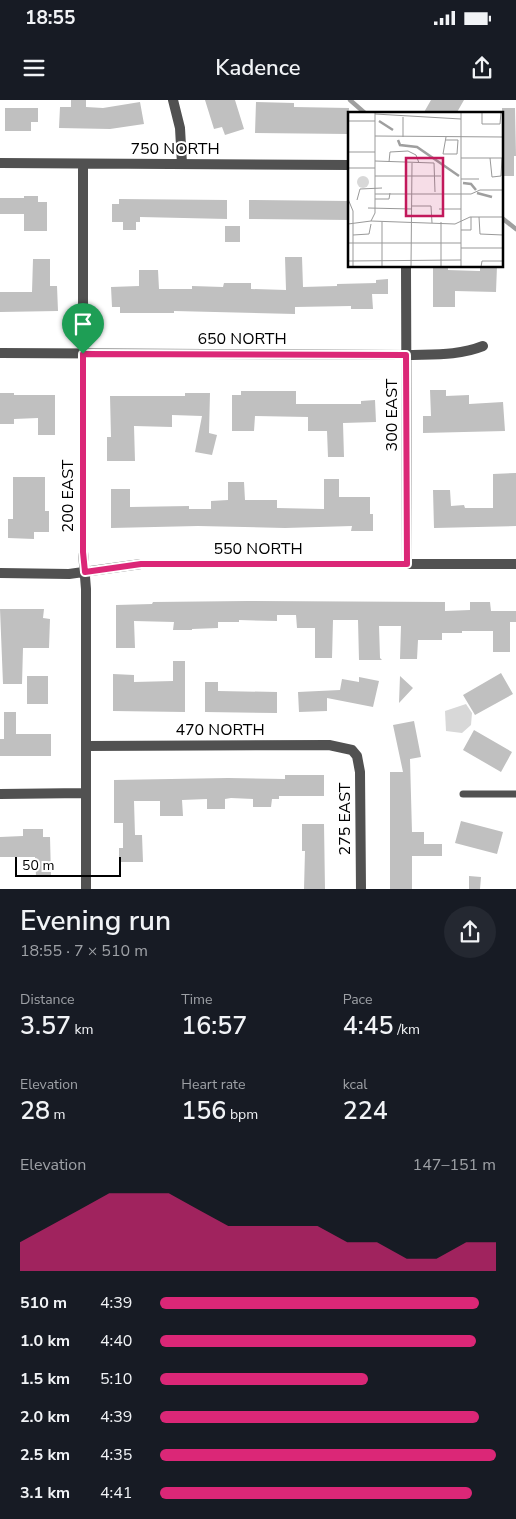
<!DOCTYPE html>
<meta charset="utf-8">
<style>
body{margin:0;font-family:"Nunito Sans",sans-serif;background:#242831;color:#f1f3f6;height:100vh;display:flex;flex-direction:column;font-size:19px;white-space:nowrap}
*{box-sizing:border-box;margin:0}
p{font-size:16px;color:#9ea1a6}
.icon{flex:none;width:28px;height:28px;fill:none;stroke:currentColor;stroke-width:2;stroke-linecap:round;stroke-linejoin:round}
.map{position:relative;height:789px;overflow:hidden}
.details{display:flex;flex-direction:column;background:#171b24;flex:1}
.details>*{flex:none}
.scale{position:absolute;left:15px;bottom:12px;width:106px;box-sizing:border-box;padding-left:5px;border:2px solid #000;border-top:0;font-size:14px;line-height:18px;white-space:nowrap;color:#000;-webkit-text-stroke:4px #fff;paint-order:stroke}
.pin{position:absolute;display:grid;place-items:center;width:42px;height:42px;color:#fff;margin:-51px -21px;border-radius:50% 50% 50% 0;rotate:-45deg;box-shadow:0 0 5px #0007}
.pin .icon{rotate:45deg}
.round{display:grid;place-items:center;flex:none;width:52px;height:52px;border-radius:26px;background:#242831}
.summary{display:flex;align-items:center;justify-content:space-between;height:85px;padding:0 20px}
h1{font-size:28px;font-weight:600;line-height:38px}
.stats{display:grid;grid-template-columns:repeat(3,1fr);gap:8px;height:85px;padding:5px 20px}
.stats div{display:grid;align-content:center}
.stats b{font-size:25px;font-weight:600}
.stats small{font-size:14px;font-weight:400}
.stats p{font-size:14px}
.chart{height:140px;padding:10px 20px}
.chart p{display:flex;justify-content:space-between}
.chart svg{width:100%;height:90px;margin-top:5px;fill:#db2777;opacity:.7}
ul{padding:0 20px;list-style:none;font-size:16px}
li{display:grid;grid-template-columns:80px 60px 1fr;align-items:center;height:38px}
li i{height:12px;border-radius:6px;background:#db2777}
.status{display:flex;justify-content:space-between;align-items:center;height:35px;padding:0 25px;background:#171b24;direction:ltr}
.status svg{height:14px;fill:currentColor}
header{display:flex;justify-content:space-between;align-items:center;height:65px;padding:0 20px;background:#171b24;font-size:22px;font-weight:600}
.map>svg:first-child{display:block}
.green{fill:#d8d8d8}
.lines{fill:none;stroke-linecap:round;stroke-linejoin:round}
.stream{stroke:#9f9f9f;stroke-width:4.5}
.building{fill:#c0c0c0}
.lane{stroke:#515151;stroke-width:7}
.street{stroke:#515151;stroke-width:10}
.route-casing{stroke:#fff;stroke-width:10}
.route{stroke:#db2777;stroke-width:6}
.labels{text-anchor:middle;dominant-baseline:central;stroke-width:4;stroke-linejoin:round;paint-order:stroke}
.street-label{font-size:16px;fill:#000;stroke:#fff}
.inset-river{fill:none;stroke:#9f9f9f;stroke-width:2.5}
.inset-road{fill:none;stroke:#999;stroke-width:1}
.view{fill:#c2185b;fill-opacity:0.15;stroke:#c2185b;stroke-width:2.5}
.inset-edge{fill:none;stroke:#000;stroke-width:2.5}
</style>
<div class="status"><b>18:55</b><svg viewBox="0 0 49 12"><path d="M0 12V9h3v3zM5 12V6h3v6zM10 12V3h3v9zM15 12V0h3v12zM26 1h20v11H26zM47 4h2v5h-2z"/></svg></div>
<header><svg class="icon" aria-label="menu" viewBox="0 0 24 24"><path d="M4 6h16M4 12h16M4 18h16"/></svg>Kadence<svg class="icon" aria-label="share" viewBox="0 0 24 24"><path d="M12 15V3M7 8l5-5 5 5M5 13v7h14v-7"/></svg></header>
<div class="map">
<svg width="516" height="789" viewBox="0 0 516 789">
<rect width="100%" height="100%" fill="#fff"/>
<path class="green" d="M466,604L472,613L471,625L462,633L446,631L445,611Z"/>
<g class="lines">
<path class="stream" d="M350,0L366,14
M502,118L516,129"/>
</g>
<path class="building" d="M71,0H86V7L103,8L140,2L144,24L110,29L59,28L60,7H71Z
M205,0H235L244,29L225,35L222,27L214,29Z
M431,0H464L456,14H423Z
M256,2L294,3V7L349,8L348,34L255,33Z
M5,8H38V22H31V31H5Z
M502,8H515L516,56H514V76H502Z
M24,96H38V102H47V131H24V114H0V98H24Z
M119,99L227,100V119L140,117V122H136V130H123V122H112V104H119Z
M249,100L350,101V120L249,119Z
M225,126H240V142H225Z
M285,157H302L303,187L337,186V184L376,183V180L388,179V194H372L373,209H351V206L295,207V214L174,211V213H120V207H112L111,187L139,186V170H158L159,189H192V186L223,187L224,183H251V189L286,190Z
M33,159H50V186H57L58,211L0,212V192H32Z
M433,166H448V170L480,171V166H497L496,192L455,191V207H433Z
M430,290H446V296L469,295V304L503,302L505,331L423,333V316H431Z
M241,291H296V304H361V301L375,300L376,322L343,323L344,357H328L327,331H308V317L255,316L254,331H232V295H241Z
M0,293H14V295H55V335H38V318L14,319V324H0Z
M185,293H210L209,333L217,335L212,355L195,352L202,316L172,315V327L134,326L135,361H107V337H111L110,296H185Z
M516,373V426L434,428L433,390H450L451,406L464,405L465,408H493V374Z
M13,377H45V411H49V432H34V439L8,438V419H13Z
M324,379H339V397H370V414H373V431H351L352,426L285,428L198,426L111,428V389H130V407L189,406V409H211V401L228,400V382H244L245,400H277V408L324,409Z
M247,501L445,502V511L470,510V502H490L491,511H516V522H510V552H493V531H462V533H442V540H418L417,559H400L401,526H379L380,558L382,560H359L358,520H333L332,558H315V528H297L296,515H277V521L239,520V522H218V528L192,529V530H173L174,522L134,521L135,548H116V505L152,504L153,502Z
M0,509H44L43,518L50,519L49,548H23L22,584H3Z
M173,561H185V612L113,611V574L134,575V582L173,581Z
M501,573L513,594L475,615L463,595Z
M27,576H48V604H27Z
M400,576L413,588L399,603Z
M359,577L379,581L373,607L327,598V611L299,612L298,592L340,590L342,579L359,582Z
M205,582H218V591L277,592V613L205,612Z
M4,612H16V634H51V656H0V639H4Z
M414,621L421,657L410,659L412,732H424V744H442V756H412V789H390V672H403L393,625Z
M474,630L512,652L501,672L463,650Z
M285,675H324V696H279V699H272L271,707H253V699L231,698L225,699V709H207V699L182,700L183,716H160V701H134L135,735H142L143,762H119V748H123V723H114V680L228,678L285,679Z
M461,721L503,732L497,754L455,743Z
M302,724H324L325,789H304L305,751H302Z
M23,729H43V737H50L51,776H36L35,757H0V737L23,736Z
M469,776L481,777L480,789H469Z"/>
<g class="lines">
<path class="lane" d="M463,694H516"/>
<path class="street" d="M173,0L180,28L182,64
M0,63L350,65
M83,64V452L86,489V789
M406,166L407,464
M0,253L406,255C433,254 458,256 483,246
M0,473L69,474L141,464H516
M86,646L329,645L352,650L357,656L360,672L361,789
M0,694L86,693"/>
</g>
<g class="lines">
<defs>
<path id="route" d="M83,254L406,255L407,464H141L85,472L83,452Z"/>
</defs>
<use href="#route" class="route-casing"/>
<use href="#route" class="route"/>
</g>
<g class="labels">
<g class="street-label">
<text x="175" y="49">750 NORTH</text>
<text x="242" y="239">650 NORTH</text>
<text transform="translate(392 315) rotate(-90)">300 EAST</text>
<text transform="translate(68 396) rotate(-90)">200 EAST</text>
<text x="258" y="449">550 NORTH</text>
<text x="220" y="630">470 NORTH</text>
<text transform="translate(345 719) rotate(-90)">275 EAST</text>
</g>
</g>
<g transform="translate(348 12)">
<rect width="155" height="155" fill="#fff"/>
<path d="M9 70a6 6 0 1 1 12 0a6 6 0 1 1-12 0Z" fill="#d8d8d8"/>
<path class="inset-river" d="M31,9L45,18M50,28L52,33L69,35L111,64M115,71L123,72L128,78M129,81L144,85"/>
<path class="inset-road" d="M113,0V155M134,0V12H152L153,0M27,2L113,7M0,9H27M27,24L155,25M55,25V5M98,28H110L109,42H95L98,25M0,40H27M113,46H155M142,46L144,65L153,64L154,46M27,49L86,51L87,80M41,50L42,40L60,39L68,43L71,51M0,56H27M27,64H93M113,67H131M27,82H123L132,78H155M0,87L5,99V155M27,87H41L42,81M9,88L12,77L34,76M64,94H83L84,111M20,96L64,97M91,97H113M131,105L132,122L155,123M23,109L27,101V0M34,110V155M0,112L23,109L107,112L122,105H155M113,118H123V105M5,123L21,122L23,112M0,131H113M113,136H155M0,149L113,148M63,155L64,51M93,155V110M133,155L134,149H155"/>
<path class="view" d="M58,46H95V104H58Z"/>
<rect width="155" height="155" class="inset-edge"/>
</g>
</svg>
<div class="scale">50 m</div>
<div class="pin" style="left:83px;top:254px;background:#1e9e55"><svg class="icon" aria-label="arrive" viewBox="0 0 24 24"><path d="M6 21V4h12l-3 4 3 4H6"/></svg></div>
</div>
<section class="details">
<div class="summary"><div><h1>Evening run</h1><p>18:55 · 7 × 510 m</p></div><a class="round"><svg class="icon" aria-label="share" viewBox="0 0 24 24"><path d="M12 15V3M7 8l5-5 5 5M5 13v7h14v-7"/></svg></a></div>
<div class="stats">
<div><p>Distance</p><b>3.57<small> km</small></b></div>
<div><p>Time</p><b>16:57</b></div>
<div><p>Pace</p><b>4:45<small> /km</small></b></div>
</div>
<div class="stats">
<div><p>Elevation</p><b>28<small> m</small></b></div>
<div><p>Heart rate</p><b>156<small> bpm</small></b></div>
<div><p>kcal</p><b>224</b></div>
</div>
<div class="chart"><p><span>Elevation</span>147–151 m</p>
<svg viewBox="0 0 160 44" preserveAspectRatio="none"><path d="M0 44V30L10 22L20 14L30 6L40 6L50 6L60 14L70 22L80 22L90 22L100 22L110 30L120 30L130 38L140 38L150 30L160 30V44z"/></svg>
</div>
<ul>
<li><b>510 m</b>4:39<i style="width:95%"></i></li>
<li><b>1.0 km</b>4:40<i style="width:94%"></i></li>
<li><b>1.5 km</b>5:10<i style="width:62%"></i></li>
<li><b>2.0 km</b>4:39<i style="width:95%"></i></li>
<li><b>2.5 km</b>4:35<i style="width:100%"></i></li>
<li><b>3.1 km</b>4:41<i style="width:93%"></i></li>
</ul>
</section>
